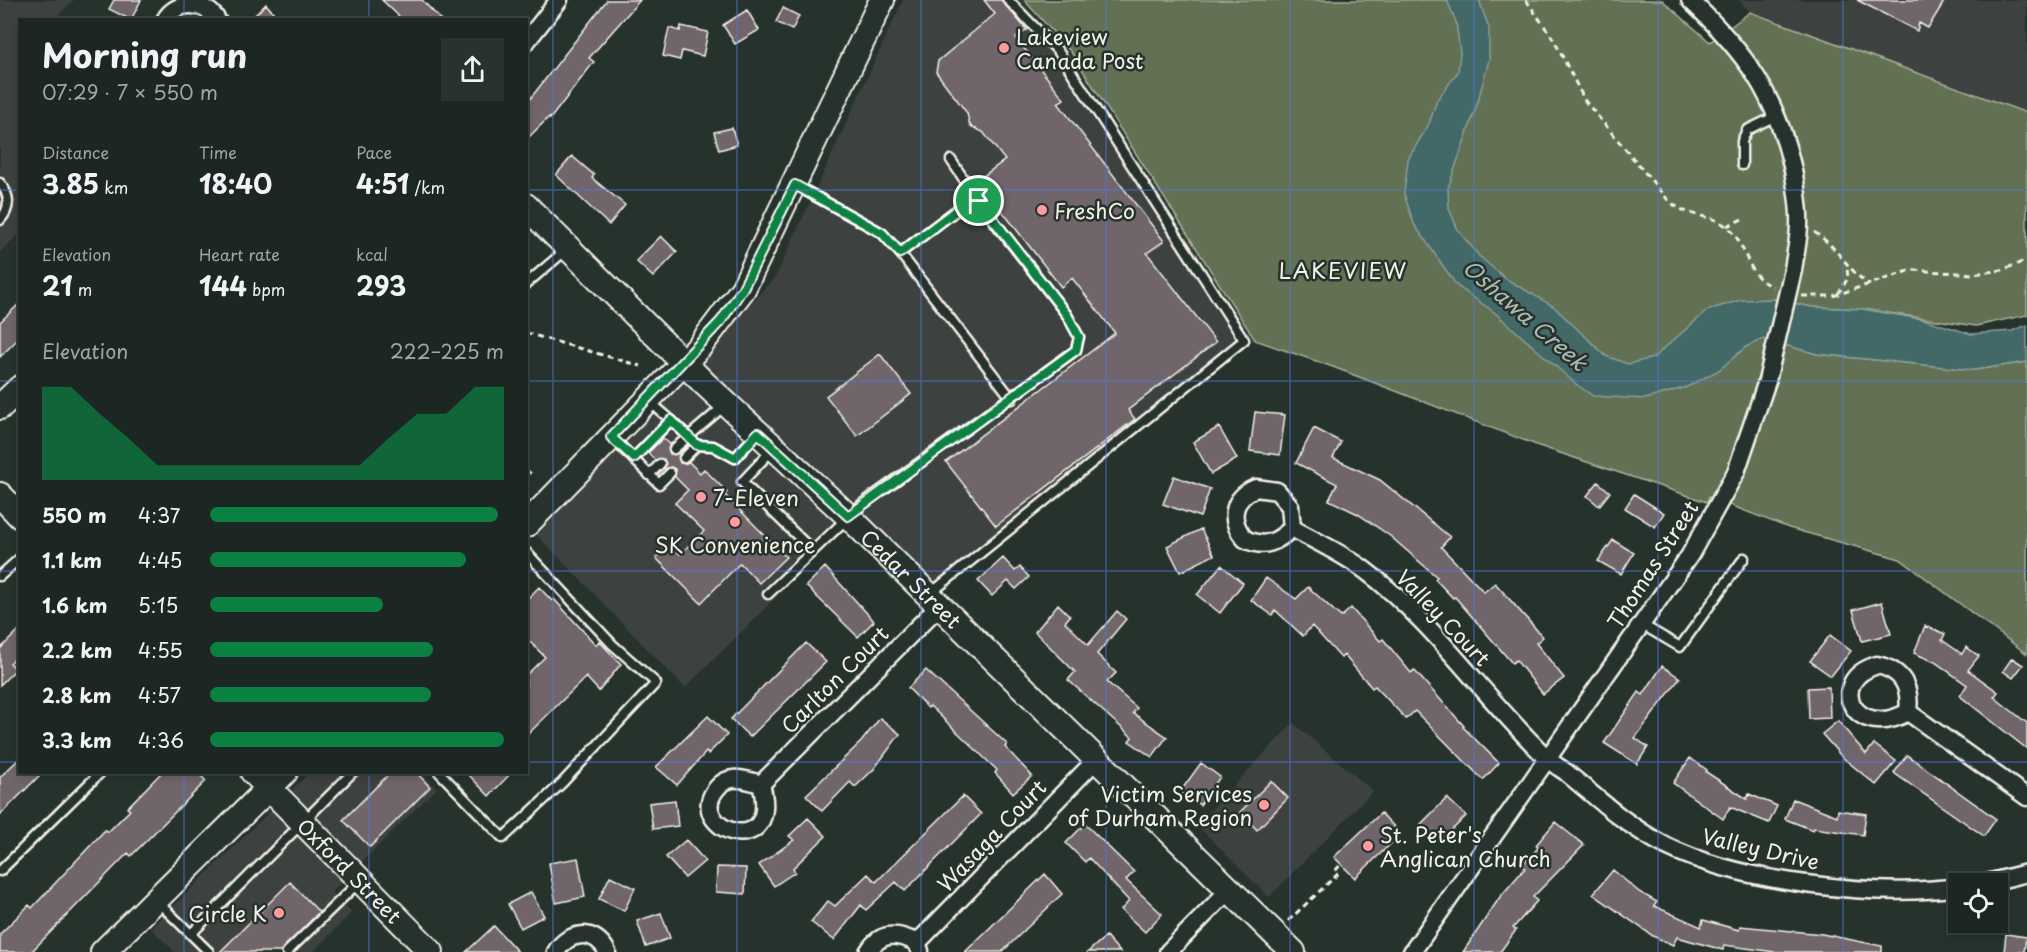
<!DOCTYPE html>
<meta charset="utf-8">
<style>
body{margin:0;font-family:"Playpen Sans",sans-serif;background:#29322f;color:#f1f3f6;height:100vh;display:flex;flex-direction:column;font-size:22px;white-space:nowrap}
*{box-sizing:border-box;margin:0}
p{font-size:20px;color:#a0a5a5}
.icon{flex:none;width:33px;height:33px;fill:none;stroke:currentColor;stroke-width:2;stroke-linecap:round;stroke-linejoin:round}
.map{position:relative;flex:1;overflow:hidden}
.side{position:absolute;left:18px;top:18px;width:510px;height:756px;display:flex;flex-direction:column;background:#1c2622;border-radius:0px;box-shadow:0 3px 9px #0003,0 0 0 2px #3a4340}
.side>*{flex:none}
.tools{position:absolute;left:1948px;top:873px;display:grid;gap:12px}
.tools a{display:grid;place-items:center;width:60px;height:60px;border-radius:0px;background:#1c2622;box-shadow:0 3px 9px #0003,0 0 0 2px #3a4340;font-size:30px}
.pin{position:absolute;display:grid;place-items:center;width:51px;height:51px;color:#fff;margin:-26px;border:3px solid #fff;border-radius:50%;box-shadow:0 2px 6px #0007}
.round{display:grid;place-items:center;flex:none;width:63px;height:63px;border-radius:0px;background:#29322f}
.head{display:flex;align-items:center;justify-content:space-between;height:102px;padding:0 24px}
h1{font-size:33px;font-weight:700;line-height:45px}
.metrics{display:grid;grid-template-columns:repeat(3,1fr);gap:9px;height:102px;padding:6px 24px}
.metrics div{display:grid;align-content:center}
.metrics b{font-size:26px;font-weight:700}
.metrics small{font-size:16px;font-weight:400}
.metrics p{font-size:16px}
.chart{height:168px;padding:12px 24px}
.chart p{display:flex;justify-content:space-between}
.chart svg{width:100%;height:108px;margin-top:6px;fill:#0b8043;opacity:.7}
ul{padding:0 24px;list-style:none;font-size:20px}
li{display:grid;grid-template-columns:96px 72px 1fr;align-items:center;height:45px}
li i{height:15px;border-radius:8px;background:#0b8043}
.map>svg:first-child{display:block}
.built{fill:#3c4240}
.green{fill:#627152;stroke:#abb19d;stroke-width:1.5}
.water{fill:#436867;stroke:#8a9f9b;stroke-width:1.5}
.building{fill:#70656b;stroke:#f4f1e8;stroke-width:1.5}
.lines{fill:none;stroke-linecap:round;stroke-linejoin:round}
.lane-casing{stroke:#f4f1e8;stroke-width:13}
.street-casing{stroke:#f4f1e8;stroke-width:21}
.secondary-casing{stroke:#f4f1e8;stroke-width:28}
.path{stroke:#f4f1e8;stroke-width:3;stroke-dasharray:6 4.5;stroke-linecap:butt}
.lane{stroke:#26332d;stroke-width:8}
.street{stroke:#26332d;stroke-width:16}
.secondary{stroke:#26332d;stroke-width:24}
.street-bridge-casing{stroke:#f4f1e8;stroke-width:21;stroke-linecap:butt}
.street-bridge{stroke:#26332d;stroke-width:16}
.route-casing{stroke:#fff;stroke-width:12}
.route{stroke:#0b8043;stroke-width:8}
.grid{fill:none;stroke:#5377dc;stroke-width:1.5;stroke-opacity:0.55}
.poi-dot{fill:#ff9aa2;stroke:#26332d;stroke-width:2}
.labels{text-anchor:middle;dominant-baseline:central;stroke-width:5;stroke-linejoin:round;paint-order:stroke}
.poi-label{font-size:21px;fill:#f4f1e8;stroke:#26332d;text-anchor:start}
.street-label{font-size:21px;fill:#f4f1e8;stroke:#26332d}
.neighbourhood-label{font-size:22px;letter-spacing:1.5px;fill:#f4f1e8;stroke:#26332d}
.water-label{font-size:22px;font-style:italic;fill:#adbab4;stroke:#26332d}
</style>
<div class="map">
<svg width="2027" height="952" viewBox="0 0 2027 952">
<rect width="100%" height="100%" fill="#26332d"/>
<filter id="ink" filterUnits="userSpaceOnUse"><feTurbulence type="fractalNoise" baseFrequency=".0167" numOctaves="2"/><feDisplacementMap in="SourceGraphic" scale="12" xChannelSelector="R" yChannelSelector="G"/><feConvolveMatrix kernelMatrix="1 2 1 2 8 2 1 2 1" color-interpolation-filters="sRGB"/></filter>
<g filter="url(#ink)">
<path class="built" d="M0,0H74L54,19L20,20L19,234L0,252Z
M903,0H1020L1068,54L1253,340L935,588L856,517L685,688L537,535L776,276Z
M1739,0H2027V112L1750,12Z
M1293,723L1373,791L1269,897L1197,825Z
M309,773H420L437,788L331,892L352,912L313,952H175L151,928Z"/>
<path class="green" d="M1024,0H1662L1710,42L1750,12L2027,113V315L1976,326L1862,309L1812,307L1773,299L1764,339L1817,354L1974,370L2027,362V654L1900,559L1789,528L1709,497L1707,502L1539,446L1333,367L1255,340L1071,52Z"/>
<path class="water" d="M1447,0H1479L1489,28V60L1476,108L1448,188L1449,208L1458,230L1479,256L1506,279L1553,306L1606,356L1628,364L1653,358L1708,310L1741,300L1773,299L1812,307L1862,309L1926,320L1971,334L2012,331L2027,325V362L1974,370L1817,354L1763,339L1746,347L1719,370L1687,387L1645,399L1593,396L1577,385L1494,312L1457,286L1414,224L1404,194L1408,159L1429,124L1437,100L1458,72L1460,53L1456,22Z"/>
<path class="building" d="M114,0H141L131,20L109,9Z
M382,0H422L441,20H403Z
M607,0H640L589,58L594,62L550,119L549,117L526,140V104Z
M984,0H1001L1027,30L1016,38L1064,99L1058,103L1164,241L1147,253L1216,342L1128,410L1135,419L996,526L946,462L1115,333L1072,278L1061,287L978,180L1005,160L983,132L970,126L967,113L936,72L938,61L995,14Z
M1857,0H1945L1928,28L1919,23L1917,31Z
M266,4L280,20H250Z
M783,8L799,16L792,30L776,22Z
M747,10L759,30L735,44L723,25Z
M681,26L708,32L703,56L682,51L680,60L663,56L669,28L680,31Z
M732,128L737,145L719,150L714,132Z
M572,156L594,175L592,178L625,205L609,225L556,175Z
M661,236L677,252L653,277L636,261Z
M20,303V337L0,357V322Z
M880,354L911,394L857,436L826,396Z
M1255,412L1285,415L1280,455L1250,451Z
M1219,427L1237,459L1211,474L1193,442Z
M1314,428L1341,442L1333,458L1380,480L1450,537L1441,547L1484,592L1495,583L1543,637L1536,643L1564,678L1543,694L1516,660L1512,663L1455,597L1453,598L1435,579L1437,577L1390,536L1358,514L1329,500L1337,484L1296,463Z
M663,438L670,444V454L679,453L680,463L689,462L700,473L704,469L727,492L725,495L786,557L759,583L740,563L701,603L656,558L670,544L680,554L704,531L675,503L688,490L675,477V469L671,467L665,469L664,459L655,460L648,453Z
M1174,476L1210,489L1200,517L1163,504Z
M1598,482L1610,492L1599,506L1587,496Z
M1634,494L1664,513L1655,527L1625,508Z
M1201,529L1214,555L1180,572L1167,546Z
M1613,540L1634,553L1621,574L1598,561Z
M1003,558L1015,571L1020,567L1029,577L1016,589L1008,581L992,596L978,581Z
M1221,565L1243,583L1220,613L1197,595Z
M825,567L874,621L858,637L806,586Z
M1266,578L1296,599L1308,587L1341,617L1351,608L1380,641L1383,639L1411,673L1414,670L1464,726L1463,727L1499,763L1483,780L1415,711L1406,719L1375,686L1372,688L1344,655L1341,658L1312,626L1303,636L1275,610L1272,615L1251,600Z
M539,587L552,601L554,599L596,645L599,641L621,664L599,691L586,677L526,736V675L545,657L526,638V600Z
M1882,602L1891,634L1862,641L1853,610Z
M1058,604L1070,616L1065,622L1088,645L1117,611L1126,619L1097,654L1116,673L1107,682L1137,708L1133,713L1167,737L1152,757L1129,741L1132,737L1068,680L1075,672L1035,632Z
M1925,626L1945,634L1942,640L1962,654L1966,647L1979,656L1968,670L1998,692L1994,697L2027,723V749L1960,696L1967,685L1935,662L1914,653Z
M20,629V654L10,663L16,669L0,685V649Z
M1830,635L1851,651L1831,676L1810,661Z
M806,643L826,662L750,737L731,719Z
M2012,658L2023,665L2013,678L2003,671Z
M1662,666L1680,678L1635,738L1648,747L1637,764L1604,743L1639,692L1643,695Z
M926,670L1007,744L1005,747L1032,776L1013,793L995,773L997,770L930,706L928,708L908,688Z
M1829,687L1830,718L1809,719L1808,688Z
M708,716L727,735L708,754L706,752L677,785L656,767Z
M880,718L900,734L874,769L855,787L850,782L822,811L806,795L861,742Z
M1838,721L1866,754L1874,744L1896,761L1876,785L1842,757L1822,734Z
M1907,755L1996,819L1984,836L1894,773Z
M20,758V772H43L0,815V777Z
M1690,758L1707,770L1706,772L1747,799L1749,794L1777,806L1769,823L1730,807L1723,819L1673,783Z
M1201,763L1220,777L1200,805L1180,792Z
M162,772H197L206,781L131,856L128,853L31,952H0V934L29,905L32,908L105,830L108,832L130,810L127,808Z
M391,772H416L430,787L370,847L343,820Z
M466,772H512L489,796Z
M1271,781L1288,798L1257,830L1240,812Z
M963,796L981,814L905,891L896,882L866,910L861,905L834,940L811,922L828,901L835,906L868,874L876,882Z
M1447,798L1466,816L1440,842L1421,824Z
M1793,799L1837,816L1838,810L1866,814L1863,835L1814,828L1813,830L1785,819Z
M675,800L678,826L653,829L649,803Z
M1381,813L1401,834L1355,878L1334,857Z
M808,818L826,836L793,868L795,872L774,886L759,865L794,840L789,836Z
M1555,822L1584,845L1533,897L1537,901L1513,928L1516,930L1500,952H1463L1500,897L1525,868L1522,865L1539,847L1536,845Z
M1085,824L1134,872L1126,880L1162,914L1145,932L1121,910L1129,901L1089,858L1085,862L1066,843Z
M686,840L705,861L685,878L666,857Z
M578,858L585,897L556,903L549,863Z
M717,867L746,868L745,894L716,892Z
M1613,870L1639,892L1657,902L1654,906L1701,927L1703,920L1739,930L1740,926L1822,934L1882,946V952H1775L1724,945L1723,950L1677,937L1673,945L1653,936L1593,894Z
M1045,874L1062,894L1002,952H965Z
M610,876L635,888L624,911L599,899Z
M290,882L319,912L281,952H220Z
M531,892L544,916L521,928L508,904Z
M661,913L670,938L646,947L637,921Z
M494,926L518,952H466Z
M2006,934L2026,937L2024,952H2004Z
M1106,936L1120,952H1088Z"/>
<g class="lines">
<defs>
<path id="lane" d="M951,160L979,202
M1742,165V141L1747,130L1776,116
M0,183C10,195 11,208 0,220
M900,253L1012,399
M526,284L566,250
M671,420L697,445
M612,438L659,484L670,473
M774,448L742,482L813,551
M674,449L724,406
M634,458L671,420L650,402
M684,458L697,445L713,446L735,458L757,434
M649,475L660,464
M0,576L20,558
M931,593L1244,340L1058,51L1008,0
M768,594L862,504L1076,350L1079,337L1067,315L979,202L958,209L900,253L882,233L795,185
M1641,624L1680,647L1744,558
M439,772L503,838L562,783L656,683L612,644L526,552
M0,871L101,772
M158,902L209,952
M192,933L353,772
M287,952L360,881"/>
<path id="street" d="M1690,0C1745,52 1776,94 1793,170C1796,187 1800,207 1799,224C1799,240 1795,255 1793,270
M165,20C176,0 205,0 217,20
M526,42L559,0
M1256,488L1277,491L1290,506L1292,528C1277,542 1265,549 1245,539C1228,520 1232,498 1256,488Z
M1292,528C1317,542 1344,554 1366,571C1435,623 1484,698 1546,757C1552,764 1561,768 1567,773C1599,800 1629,827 1666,846C1742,883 1876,898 1959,887
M1877,665C1903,670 1911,688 1908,712C1855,742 1824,681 1877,665Z
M1908,712L2027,797
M761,784C783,865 682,829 717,788C730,773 745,780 761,784L939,606
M1983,884L2027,873
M917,943L1097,759
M556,952C568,931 596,928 607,952
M868,952C880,932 897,932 917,943L920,951
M1168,952L1231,888
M1412,952L1690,555L1736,472L1767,381"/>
<g id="secondary">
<path id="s1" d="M526,206L705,384L848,516L1293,952"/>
<path d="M0,407L20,388"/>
<path d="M0,495L20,516"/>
<path d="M526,525L700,346L743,289L882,0"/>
<path id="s2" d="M253,772L431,952"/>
<path d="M103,952L285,772"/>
</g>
</defs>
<use href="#lane" class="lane-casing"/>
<use href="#street" class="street-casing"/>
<use href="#secondary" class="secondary-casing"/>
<path class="path" d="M1526,0L1554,40L1585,101L1668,200C1690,220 1708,212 1726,226C1748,242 1744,276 1773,287
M1727,226L1742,219
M1814,232C1837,246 1847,270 1870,285
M1838,294L1848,278L1847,268
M1802,296H1833L1912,270L1973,274L2002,270L2027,260
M526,333L641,366
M526,470L534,476
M1288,921L1339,873L1336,870L1341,864"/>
<use href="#lane" class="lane"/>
<use href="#street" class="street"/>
<use href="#secondary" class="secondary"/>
<defs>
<path id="street-bridge" d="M1767,381L1793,270"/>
</defs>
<use href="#street-bridge" class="street-bridge-casing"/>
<use href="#street-bridge" class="street-bridge"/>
</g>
</g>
<g class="lines" filter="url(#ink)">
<defs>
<path id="route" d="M795,185L882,233L900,253L958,209L979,201L1067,315L1079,337L1076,350L848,516L758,433L735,458L713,446L697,445L671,420L634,458L611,437L721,321L743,288Z"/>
</defs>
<use href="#route" class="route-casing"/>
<use href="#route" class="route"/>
</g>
<path class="grid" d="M184,0V20M369,0V20M553,0V952M737,0V952M921,0V952M1106,0V952M1290,0V952M1474,0V952M1658,0V952M1843,0V952M0,190H20M526,190H2027M0,381H20M526,381H2027M0,571H20M526,571H2027M0,762H20M526,762H2027M184,772V952M369,772V952"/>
<g class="poi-dot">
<circle cx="1004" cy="48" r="6"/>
<circle cx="1042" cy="210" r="6"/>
<circle cx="701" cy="497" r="6"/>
<circle cx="735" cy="522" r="6"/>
<circle cx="1264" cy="805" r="6"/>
<circle cx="1368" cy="846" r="6"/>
<circle cx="279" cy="913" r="6"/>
</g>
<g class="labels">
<g class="poi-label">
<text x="1016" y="36">Lakeview<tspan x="1016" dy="24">Canada Post</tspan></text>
<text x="1054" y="210">FreshCo</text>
<text x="713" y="497">7-Eleven</text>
<text x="735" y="544" text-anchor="middle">SK Convenience</text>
<text x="1252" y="793" text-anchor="end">Victim Services<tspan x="1252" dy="24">of Durham Region</tspan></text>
<text x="1380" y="834">St. Peter's<tspan x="1380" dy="24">Anglican Church</tspan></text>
<text x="267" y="913" text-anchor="end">Circle K</text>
</g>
<g class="street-label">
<text transform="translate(1652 564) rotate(-57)">Thomas Street</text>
<text stroke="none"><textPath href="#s1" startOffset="536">Cedar Street</textPath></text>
<text transform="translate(1444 617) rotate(46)">Valley Court</text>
<text transform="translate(834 679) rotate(-45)">Carlton Court</text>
<text transform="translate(991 835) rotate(-46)">Wasaga Court</text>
<text transform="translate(1761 848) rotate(13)">Valley Drive</text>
<text stroke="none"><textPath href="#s2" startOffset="138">Oxford Street</textPath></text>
</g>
<g class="neighbourhood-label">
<text x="1343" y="269">LAKEVIEW</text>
</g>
<g class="water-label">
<text transform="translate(1526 314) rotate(41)">Oshawa Creek</text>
</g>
</g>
</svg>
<div class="tools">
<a><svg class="icon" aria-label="locate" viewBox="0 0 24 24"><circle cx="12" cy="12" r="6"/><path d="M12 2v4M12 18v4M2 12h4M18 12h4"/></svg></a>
</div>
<div class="pin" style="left:979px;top:201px;background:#1e9e55"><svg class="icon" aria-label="arrive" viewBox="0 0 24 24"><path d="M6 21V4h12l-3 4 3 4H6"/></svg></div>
<section class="side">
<div class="head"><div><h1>Morning run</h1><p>07:29 · 7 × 550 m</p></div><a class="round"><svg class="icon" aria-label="share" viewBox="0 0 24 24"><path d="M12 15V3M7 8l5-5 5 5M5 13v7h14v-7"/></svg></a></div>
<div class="metrics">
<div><p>Distance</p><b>3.85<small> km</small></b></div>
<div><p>Time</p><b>18:40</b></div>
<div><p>Pace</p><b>4:51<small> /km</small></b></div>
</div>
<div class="metrics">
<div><p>Elevation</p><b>21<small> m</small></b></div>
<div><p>Heart rate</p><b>144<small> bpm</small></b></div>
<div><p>kcal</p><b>293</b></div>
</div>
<div class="chart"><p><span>Elevation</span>222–225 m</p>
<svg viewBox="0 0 160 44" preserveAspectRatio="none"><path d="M0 44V6L10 6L20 17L30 27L40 38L50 38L60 38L70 38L80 38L90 38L100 38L110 38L120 27L130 17L140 17L150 6L160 6V44z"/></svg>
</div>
<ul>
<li><b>550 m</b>4:37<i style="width:98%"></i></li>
<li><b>1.1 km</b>4:45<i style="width:87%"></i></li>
<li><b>1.6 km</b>5:15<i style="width:59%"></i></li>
<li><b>2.2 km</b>4:55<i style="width:76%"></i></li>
<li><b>2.8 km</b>4:57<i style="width:75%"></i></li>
<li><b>3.3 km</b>4:36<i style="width:100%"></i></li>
</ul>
</section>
</div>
